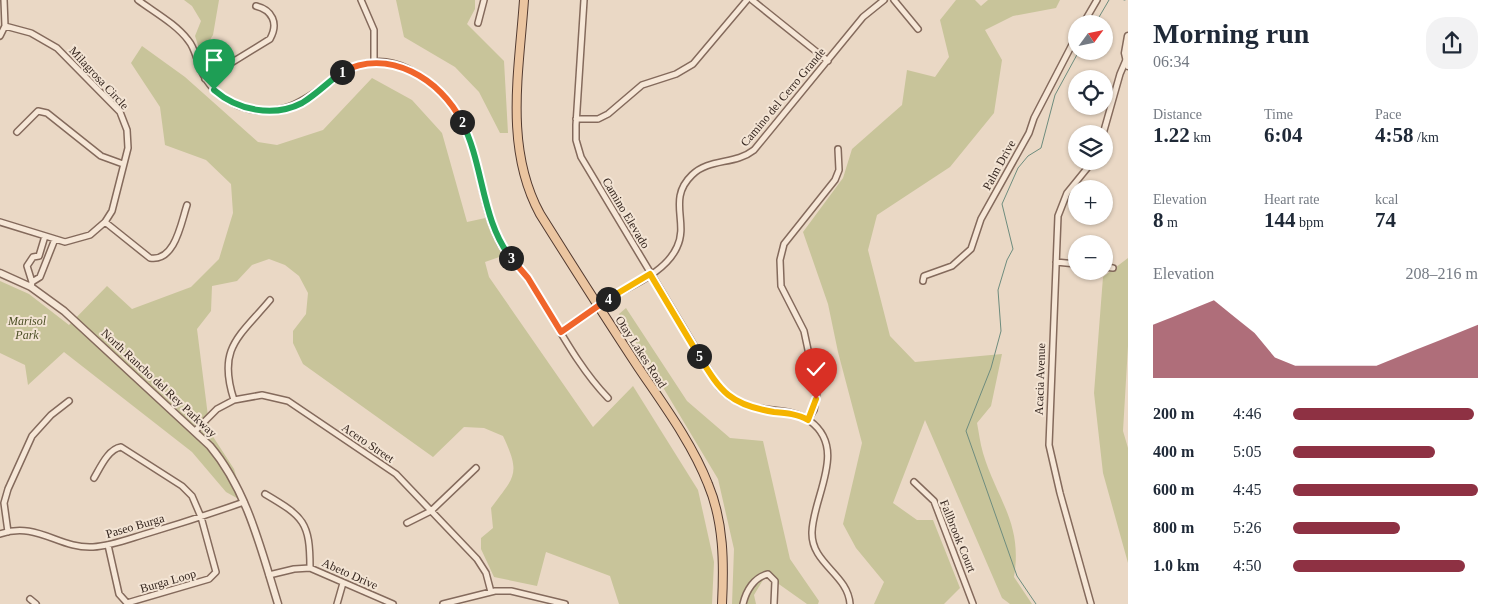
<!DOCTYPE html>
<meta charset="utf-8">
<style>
body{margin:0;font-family:"Times New Roman",serif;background:#f2f2f3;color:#1f2937;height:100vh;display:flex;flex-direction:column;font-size:19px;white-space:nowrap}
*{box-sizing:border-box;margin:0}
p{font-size:16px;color:#747a83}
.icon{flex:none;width:28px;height:28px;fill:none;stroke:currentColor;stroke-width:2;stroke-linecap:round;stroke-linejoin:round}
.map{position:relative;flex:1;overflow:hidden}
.details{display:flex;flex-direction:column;background:#fff;width:375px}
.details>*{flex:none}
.needle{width:32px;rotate:57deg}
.tools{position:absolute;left:1068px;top:15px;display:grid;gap:10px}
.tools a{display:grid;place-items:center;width:45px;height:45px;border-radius:50%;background:#fff;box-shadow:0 1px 4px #0004;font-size:25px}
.pin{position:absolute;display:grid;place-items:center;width:42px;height:42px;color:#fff;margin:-51px -21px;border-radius:50% 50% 50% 0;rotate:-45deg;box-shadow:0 0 5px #0007}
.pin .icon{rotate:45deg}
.km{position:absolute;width:25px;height:25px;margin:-12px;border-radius:50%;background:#222;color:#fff;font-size:14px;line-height:25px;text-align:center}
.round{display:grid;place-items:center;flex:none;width:52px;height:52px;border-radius:20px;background:#f2f2f3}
.summary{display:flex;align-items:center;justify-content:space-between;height:85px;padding:0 25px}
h1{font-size:28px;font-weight:600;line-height:38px}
.metrics{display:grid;grid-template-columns:repeat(3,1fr);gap:8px;height:85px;padding:5px 25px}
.metrics div{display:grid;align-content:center}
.metrics b{font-size:21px;font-weight:600}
.metrics small{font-size:14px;font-weight:400}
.metrics p{font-size:14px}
.chart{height:140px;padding:10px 25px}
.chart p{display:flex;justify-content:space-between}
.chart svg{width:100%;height:90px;margin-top:5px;fill:#8e3143;opacity:.7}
ul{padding:0 25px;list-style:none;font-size:16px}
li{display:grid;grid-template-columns:80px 60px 1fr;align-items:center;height:38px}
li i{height:12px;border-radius:6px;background:#8e3143}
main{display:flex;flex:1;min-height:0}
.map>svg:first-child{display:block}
.green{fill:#c8c49a}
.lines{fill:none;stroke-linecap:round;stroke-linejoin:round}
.stream{stroke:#6e8c7e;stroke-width:1}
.minor-casing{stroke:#846a5c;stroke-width:8}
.tertiary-casing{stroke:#846a5c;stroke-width:9}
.primary-casing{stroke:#523a30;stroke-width:10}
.minor{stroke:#f6e7d7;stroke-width:5}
.tertiary{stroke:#f6e7d7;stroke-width:6}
.primary{stroke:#ebc5a0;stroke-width:8}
.split-1-casing{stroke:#fff;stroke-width:10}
.split-2-casing{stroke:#fff;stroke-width:10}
.split-3-casing{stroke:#fff;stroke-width:10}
.split-4-casing{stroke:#fff;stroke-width:10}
.split-5-casing{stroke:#fff;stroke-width:10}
.split-6-casing{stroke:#fff;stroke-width:10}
.split-1{stroke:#22a559;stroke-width:6}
.split-2{stroke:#f0652b;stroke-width:6}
.split-3{stroke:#22a559;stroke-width:6}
.split-4{stroke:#f0652b;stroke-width:6}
.split-5{stroke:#f5b400;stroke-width:6}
.split-6{stroke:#f5b400;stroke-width:6}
.labels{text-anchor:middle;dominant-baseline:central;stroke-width:4;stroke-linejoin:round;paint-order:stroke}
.street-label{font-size:12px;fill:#35261f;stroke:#f3e4d4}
.park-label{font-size:12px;font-style:italic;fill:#4d5027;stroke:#f3e4d4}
</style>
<main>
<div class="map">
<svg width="1128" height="604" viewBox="0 0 1128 604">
<rect width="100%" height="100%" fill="#ead8c5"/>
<path class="green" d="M184,0H219L213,35L201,54L195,36L201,21L192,6Z
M396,0H475V9L467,24L504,61L508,133H500L479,92L455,67L404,37Z
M956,0H975L981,6L988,0H1060L1056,8L1013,16L985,30L1002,60L994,113L950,167L877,215L868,250L890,336L915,362L1002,354L991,406L977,423C979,433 980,443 983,453C997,500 1023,523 1014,577L1032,604H1010L1002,598L925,420L893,503L917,520H933L960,588L944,604H874L884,582L856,548L843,524L862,443L838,352L828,304L803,232L843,178L852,149L902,105L907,70L935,77L949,57L940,20Z
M142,46L185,77L258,142L277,145L323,130L372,78L412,100L442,133L467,222L490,217L508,254L485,262L489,277L593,427L633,386L698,490L714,562L712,604H619L610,576L546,552L537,586L494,577L481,549V538L493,528L491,508C515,476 521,474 503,436L484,428L464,427L433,457L303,364L293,343V331L306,314L308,293L299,276L285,265L269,259L252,265L237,281L212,286L211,311L197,329L210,432L234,469L244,502L226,492L192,452L64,352L28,385L25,365L0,353V281L29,294L69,325L107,286L132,309L191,287L219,259L233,213L231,184L206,160L165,145L160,107L131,63Z
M1128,258V346L1123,431L1128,448V563L1103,473L1094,393L1103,277Z
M626,308L687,401L730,438L763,441L790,559L819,601L818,604H807L766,575L754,595L756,604H732L734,549L718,479L619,314Z"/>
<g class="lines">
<path class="stream" d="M1124,0H1125
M1095,24L1109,0
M1036,604L1017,576L966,431L991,368L1001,331L998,290L1007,260L1013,249L1002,204L1018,168L1028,156L1041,148L1055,95L1079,51"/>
<defs>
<path id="minor" d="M138,0C154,12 176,24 188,40C195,48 196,58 200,68C207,85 221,99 239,106C324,138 345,5 439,91C483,131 475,195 500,243C507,257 520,267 528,279C554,318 575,364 608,398
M361,0L374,30V62
M584,0L576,125V140L581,157L719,387C748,420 784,402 810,421C848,449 813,496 812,532C811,564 848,574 850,604
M752,0L828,61
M894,0L918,29
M478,23L484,0
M1083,24L1097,0
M0,36L5,26L4,0
M205,79L270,39C279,23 272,10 256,6
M576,119H598L608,114L642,85L676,74L693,64L747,0
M17,132L38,111L47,113L101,156L123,164
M1103,134L1120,74L1126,60
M0,222L65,242L90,235L105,222L112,211L128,148L127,130L120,112L57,48L31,33L5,26
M105,222L150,258C175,262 181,223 187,205
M1056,262L1076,264
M1104,267L1113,268
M923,281L924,276L952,266L971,249L981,219L1029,133L1034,118L1076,37
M32,282L27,266L33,257L39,256L45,236
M31,287L32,282L40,277L55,239
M561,332C574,323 586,314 598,305C623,288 664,276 677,247C689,222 667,199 692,175C709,158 735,165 754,150L863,17L884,0
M234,400C217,348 239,337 270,300
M808,420L814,410L817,392L804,331L781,286L780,260L784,244L835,180L839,170L838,149
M195,431L217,409L234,400L262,395L288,401L396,474L477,559L486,573L491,592
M94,478C100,468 108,449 121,447L182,486L192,496L201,517L216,572L209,579L127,603L119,594L108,545
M914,482L934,501L973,604
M265,494C304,517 310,522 310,568
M407,523L431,511L476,468
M8,532L4,503L8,489L32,436L51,415L69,401
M0,534C37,521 59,549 93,547C110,546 126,540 142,535C176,525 210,514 244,502
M269,575L294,569L310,568L393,604
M30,599L36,604
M337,604L343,583
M443,604L495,591H511L565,604
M743,604C746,591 754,577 768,574L775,581L774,604
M1091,604L1060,493L1049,445L1058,216L1067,193L1093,161"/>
<path id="tertiary" d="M1128,36L1125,53L1128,66
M0,273L31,287L64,311L210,446C247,490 261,549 278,604"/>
<path id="primary" d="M524,0C519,72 504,148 540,214C572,265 605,317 638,367C663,404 692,443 708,484C724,522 724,564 722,604"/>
</defs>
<use href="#minor" class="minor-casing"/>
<use href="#tertiary" class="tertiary-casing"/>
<use href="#primary" class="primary-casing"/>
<use href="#minor" class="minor"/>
<use href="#tertiary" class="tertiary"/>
<use href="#primary" class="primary"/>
</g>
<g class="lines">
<defs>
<path id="split-1" d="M214,90C237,110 273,118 302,103C317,94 328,82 342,72"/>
<path id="split-2" d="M342,72C388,47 441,79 462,122"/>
<path id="split-3" d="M462,122C484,165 481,220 511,258"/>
<path id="split-4" d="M511,258L528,278L561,332L608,299"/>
<path id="split-5" d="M608,299L650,274L699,356"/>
<path id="split-6" d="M699,356C721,392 730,405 774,412C786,413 798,414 808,420L816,399"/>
</defs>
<use href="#split-1" class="split-1-casing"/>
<use href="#split-2" class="split-2-casing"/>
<use href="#split-3" class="split-3-casing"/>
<use href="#split-4" class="split-4-casing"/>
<use href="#split-5" class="split-5-casing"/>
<use href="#split-6" class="split-6-casing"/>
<use href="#split-1" class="split-1"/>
<use href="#split-2" class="split-2"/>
<use href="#split-3" class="split-3"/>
<use href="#split-4" class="split-4"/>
<use href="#split-5" class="split-5"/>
<use href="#split-6" class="split-6"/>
</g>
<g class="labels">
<g class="street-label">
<text transform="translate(99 78) rotate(47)">Milagrosa Circle</text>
<text transform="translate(783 97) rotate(-50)">Camino del Cerro Grande</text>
<text transform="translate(999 165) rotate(-61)">Palm Drive</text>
<text transform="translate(626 213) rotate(59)">Camino Elevado</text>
<text transform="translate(641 352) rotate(57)">Otay Lakes Road</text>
<text transform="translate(1040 379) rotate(-88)">Acacia Avenue</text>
<text transform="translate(159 383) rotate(43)">North Rancho del Rey Parkway</text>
<text transform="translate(368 443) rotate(34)">Acero Street</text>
<text transform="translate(135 526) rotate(-16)">Paseo Burga</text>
<text transform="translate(958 536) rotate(68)">Fallbrook Court</text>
<text transform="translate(350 574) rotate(24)">Abeto Drive</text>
<text transform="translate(168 581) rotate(-16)">Burga Loop</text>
</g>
<g class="park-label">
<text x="27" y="321">Marisol<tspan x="27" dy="14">Park</tspan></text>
</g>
</g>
</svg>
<div class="tools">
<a><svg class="needle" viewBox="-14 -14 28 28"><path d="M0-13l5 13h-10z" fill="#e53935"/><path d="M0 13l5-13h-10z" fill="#747a83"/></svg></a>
<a><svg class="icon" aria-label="locate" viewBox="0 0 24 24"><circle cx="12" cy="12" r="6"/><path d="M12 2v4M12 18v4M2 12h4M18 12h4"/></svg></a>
<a><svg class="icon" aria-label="layers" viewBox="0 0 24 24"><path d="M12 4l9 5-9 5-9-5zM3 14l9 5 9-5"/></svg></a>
<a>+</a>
<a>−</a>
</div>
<div class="pin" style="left:214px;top:90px;background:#1e9e55"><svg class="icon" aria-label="arrive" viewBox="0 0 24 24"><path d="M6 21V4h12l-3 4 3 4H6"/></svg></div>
<div class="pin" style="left:816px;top:399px;background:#d93025"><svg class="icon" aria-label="check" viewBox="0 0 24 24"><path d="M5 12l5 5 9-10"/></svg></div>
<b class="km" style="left:342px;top:72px">1</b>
<b class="km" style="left:462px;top:122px">2</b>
<b class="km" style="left:511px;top:258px">3</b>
<b class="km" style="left:608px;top:299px">4</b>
<b class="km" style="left:699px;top:356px">5</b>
</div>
<section class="details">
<div class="summary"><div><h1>Morning run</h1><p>06:34</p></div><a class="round"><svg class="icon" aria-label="share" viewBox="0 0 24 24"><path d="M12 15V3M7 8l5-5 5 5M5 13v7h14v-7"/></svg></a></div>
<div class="metrics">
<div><p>Distance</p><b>1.22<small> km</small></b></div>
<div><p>Time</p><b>6:04</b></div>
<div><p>Pace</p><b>4:58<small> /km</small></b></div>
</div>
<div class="metrics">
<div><p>Elevation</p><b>8<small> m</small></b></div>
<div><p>Heart rate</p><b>144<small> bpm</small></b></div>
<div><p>kcal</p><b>74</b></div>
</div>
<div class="chart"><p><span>Elevation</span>208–216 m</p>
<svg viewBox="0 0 160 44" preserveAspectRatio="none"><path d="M0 44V18L10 14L20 10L30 6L40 14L50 22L60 34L70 38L80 38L90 38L100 38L110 38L120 34L130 30L140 26L150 22L160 18V44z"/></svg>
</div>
<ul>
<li><b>200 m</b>4:46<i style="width:98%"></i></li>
<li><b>400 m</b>5:05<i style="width:77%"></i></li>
<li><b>600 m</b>4:45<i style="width:100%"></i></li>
<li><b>800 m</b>5:26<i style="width:58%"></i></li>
<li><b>1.0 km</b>4:50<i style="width:93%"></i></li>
</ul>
</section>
</main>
